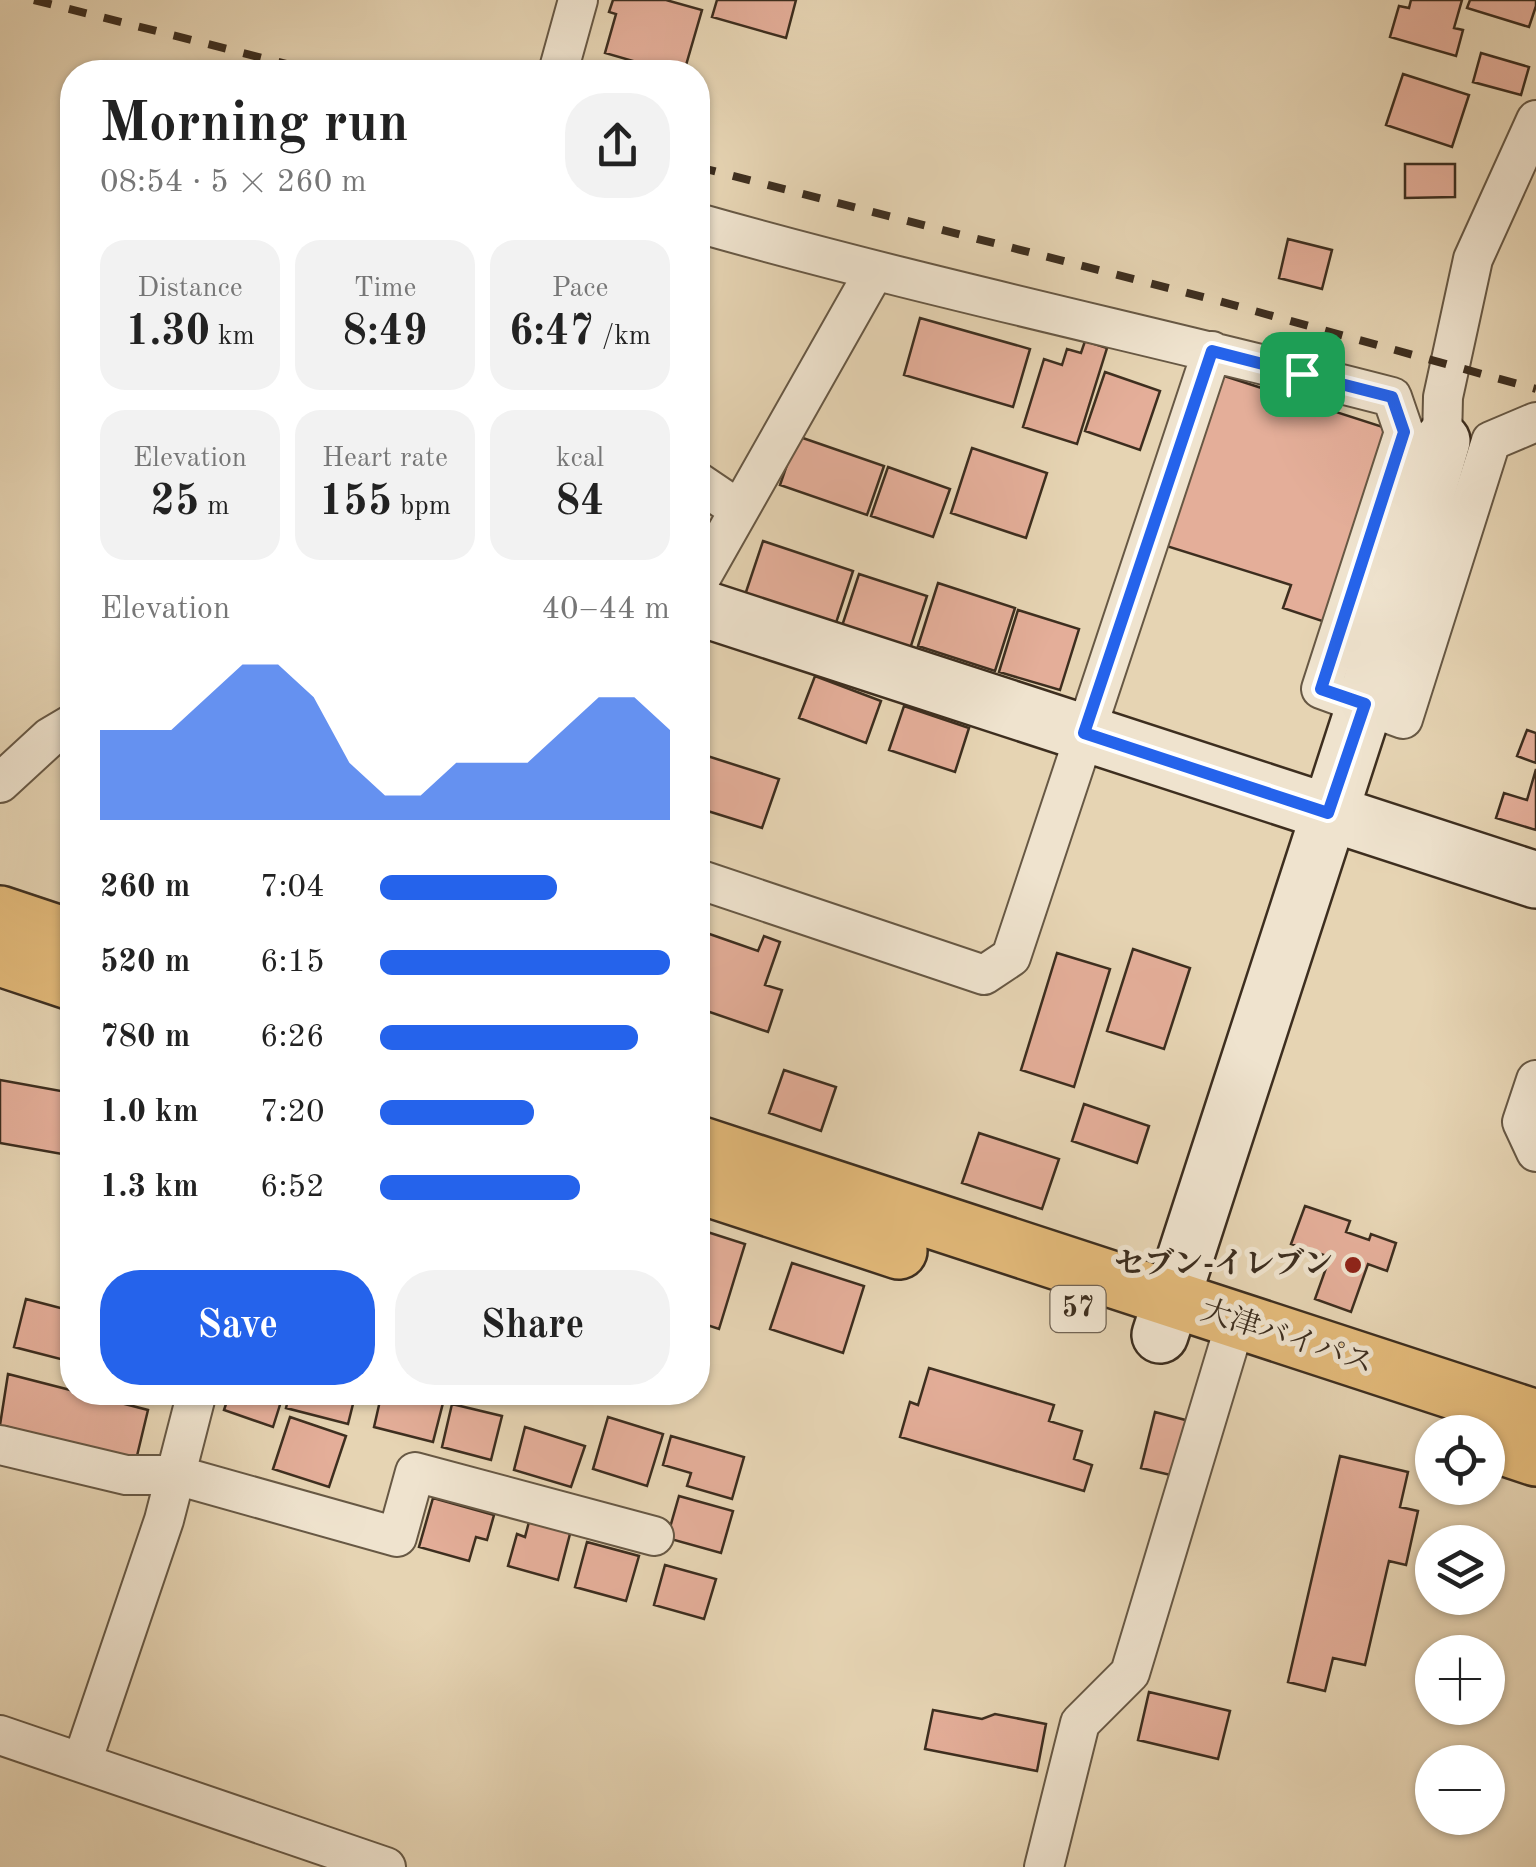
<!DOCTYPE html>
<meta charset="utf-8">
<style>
body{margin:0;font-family:"Old Standard TT","Noto Serif JP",serif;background:#f2f2f2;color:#222;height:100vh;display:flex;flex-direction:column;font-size:38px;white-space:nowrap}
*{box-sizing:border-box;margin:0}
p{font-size:32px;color:#767676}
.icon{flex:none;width:55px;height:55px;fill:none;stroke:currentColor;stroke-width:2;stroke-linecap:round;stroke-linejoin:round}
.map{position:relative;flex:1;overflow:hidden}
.details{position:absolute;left:60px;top:60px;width:650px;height:1345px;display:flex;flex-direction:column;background:#fff;border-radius:40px;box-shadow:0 2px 8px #0004}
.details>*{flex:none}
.controls{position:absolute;left:1415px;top:1415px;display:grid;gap:20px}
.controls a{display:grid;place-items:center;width:90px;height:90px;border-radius:50%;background:#fff;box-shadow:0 2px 8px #0004;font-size:50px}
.pin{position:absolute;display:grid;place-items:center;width:85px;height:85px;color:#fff;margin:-42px;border-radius:20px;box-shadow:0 5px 15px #0006}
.round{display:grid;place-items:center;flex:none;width:105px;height:105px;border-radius:40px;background:#f2f2f2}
.summary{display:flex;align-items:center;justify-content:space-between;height:170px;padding:0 40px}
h1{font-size:55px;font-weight:800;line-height:75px}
.metrics{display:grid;grid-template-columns:repeat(3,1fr);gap:15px;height:170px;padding:10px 40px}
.metrics div{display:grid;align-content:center;border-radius:25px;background:#f2f2f2;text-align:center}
.metrics b{font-size:42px;font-weight:800}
.metrics small{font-size:28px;font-weight:400}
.metrics p{font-size:28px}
.chart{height:280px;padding:20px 40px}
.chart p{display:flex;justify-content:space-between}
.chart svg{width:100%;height:180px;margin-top:10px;fill:#2563eb;opacity:.7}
.action{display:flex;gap:20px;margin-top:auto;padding:20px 40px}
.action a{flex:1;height:115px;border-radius:40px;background:#2563eb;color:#fff;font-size:40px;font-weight:800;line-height:115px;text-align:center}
.action a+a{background:#f2f2f2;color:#222}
ul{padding:0 40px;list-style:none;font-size:32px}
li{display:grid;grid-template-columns:160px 120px 1fr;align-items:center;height:75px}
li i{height:25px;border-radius:12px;background:#2563eb}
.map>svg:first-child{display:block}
.building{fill:#e4ae99;stroke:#3d2e1f;stroke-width:2.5}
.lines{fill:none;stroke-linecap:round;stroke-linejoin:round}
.street-casing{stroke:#675844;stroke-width:42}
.secondary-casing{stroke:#3d2e1f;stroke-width:60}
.highway-casing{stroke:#3d2e1f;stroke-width:60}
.street{stroke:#efe3ce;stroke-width:38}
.secondary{stroke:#efe3ce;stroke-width:55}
.highway{stroke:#e3ba7a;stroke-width:55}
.rail{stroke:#3d2e1f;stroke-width:8;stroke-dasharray:18 18;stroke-linecap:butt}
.route-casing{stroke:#fff;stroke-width:20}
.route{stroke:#2563eb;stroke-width:12}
.poi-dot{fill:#8f2418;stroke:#efe3ce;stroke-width:4}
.labels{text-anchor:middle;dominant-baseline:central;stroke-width:10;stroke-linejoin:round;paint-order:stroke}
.shield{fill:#efe3ce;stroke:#726454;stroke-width:2.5}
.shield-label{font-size:28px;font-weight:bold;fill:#3d2e1f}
.poi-label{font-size:30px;font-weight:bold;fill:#3d2e1f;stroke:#efe3ce;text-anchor:end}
.street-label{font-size:30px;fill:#3d2e1f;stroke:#efe3ce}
</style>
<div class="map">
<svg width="1536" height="1867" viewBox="0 0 1536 1867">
<rect width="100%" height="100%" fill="#e6d4b3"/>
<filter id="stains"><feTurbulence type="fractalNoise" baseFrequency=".002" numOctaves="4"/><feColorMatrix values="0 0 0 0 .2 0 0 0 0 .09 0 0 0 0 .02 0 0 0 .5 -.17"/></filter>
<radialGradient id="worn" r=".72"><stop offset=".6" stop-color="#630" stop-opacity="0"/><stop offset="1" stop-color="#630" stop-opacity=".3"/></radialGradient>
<path class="building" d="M613,0H666L702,10L684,72H671L605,53L616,14L609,12Z
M717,0H796L786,38L712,17Z
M1411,0H1462L1454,28L1463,30L1456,56L1390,37L1399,6L1409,8Z
M1470,0H1536V6L1529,27L1467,8Z
M1481,53L1529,67L1521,95L1473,82Z
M1403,74L1469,95L1452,147L1386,125Z
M1405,164H1455V197L1405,198Z
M1288,239L1332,250L1322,289L1279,278Z
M920,318L1030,349L1013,407L904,375Z
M1085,341L1107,348L1077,444L1023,427L1044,359L1062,365L1067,349L1081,353Z
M1105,372L1160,391L1140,450L1085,431Z
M1215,373L1386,428L1325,622L1283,608L1291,585L1160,544Z
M797,436L884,466L867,515L780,485Z
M972,448L1047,473L1026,538L951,513Z
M888,467L950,489L933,537L871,516Z
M763,541L853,571L835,626L745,595Z
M859,574L927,596L910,649L842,626Z
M938,583L1015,608L995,671L918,646Z
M1018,610L1079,629L1060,690L999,672Z
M815,676L881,701L866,743L799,718Z
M904,706L969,728L955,772L889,750Z
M1527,730L1536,733V763L1517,756Z
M698,753L779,779L762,828L698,808Z
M1536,769V830L1496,818L1504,793L1527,800Z
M698,930L758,951L764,936L780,942L765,985L782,990L768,1032L698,1008Z
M1133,949L1190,968L1164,1049L1107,1031Z
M1057,953L1110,969L1074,1087L1021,1070Z
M784,1070L836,1087L821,1131L769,1113Z
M0,1080L72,1093V1169L66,1167L68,1155L0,1143Z
M1084,1104L1149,1126L1137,1163L1072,1141Z
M979,1133L1059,1159L1042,1209L962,1183Z
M1305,1206L1350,1221L1346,1232L1369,1240L1371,1234L1396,1243L1387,1271L1368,1264L1351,1312L1315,1299L1330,1257L1291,1244Z
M698,1229L745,1244L719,1329L698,1322Z
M792,1263L864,1286L843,1353L770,1329Z
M26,1299L72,1311V1362L14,1347Z
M929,1368L1054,1405L1049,1421L1082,1431L1074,1459L1092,1465L1084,1491L900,1437L910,1402L918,1405Z
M8,1374L148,1410L136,1460L0,1425Z
M230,1392H284L273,1427L224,1410Z
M290,1392H356L348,1424L286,1408Z
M382,1392H419L444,1399L433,1442L374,1427Z
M452,1404L502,1416L491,1460L442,1447Z
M1155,1412L1193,1422L1179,1477L1141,1468Z
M290,1417L346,1436L329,1487L273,1469Z
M608,1417L663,1434L647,1486L593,1469Z
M525,1427L585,1446L571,1487L514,1470Z
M671,1436L744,1457L732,1499L687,1486L691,1473L663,1465Z
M1340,1456L1408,1472L1400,1507L1418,1511L1406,1565L1389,1561L1365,1665L1333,1658L1325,1691L1288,1682Z
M679,1496L733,1511L721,1553L667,1538Z
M433,1498L494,1515L487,1540L476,1537L469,1561L419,1547Z
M530,1518L571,1530L558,1580L508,1566L517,1534L525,1537Z
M587,1542L639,1556L626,1601L575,1587Z
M665,1565L716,1579L704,1619L654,1605Z
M1149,1692L1230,1711L1218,1759L1138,1740Z
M933,1710L982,1719L995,1714L1046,1724L1037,1771L925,1749Z"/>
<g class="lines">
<defs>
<path id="street" d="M558,72L578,0
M698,223C927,288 1161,337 1392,397L1404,432L1321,689L1403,719L1491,441L1536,422
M1442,441L1443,397L1473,259L1536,120
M698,482L738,509
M698,583L874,272
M0,783L50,737L72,724
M698,879L984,975L1011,957L1212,351
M1536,1080L1522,1122L1536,1152
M0,1445L126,1475H176L397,1537L415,1472L654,1536
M0,1735L386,1867
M82,1762L164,1520L197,1392
M1044,1867L1080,1723L1130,1673L1236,1321"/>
<path id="secondary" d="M698,607L1536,880
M1160,1335L1365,704L1442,441"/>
<path id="highway" d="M0,914L72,938
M0,958L72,982
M698,1144L1536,1418
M698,1185L899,1251
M1488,1442L1536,1458"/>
</defs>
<use href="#street" class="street-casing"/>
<use href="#secondary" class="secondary-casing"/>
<use href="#highway" class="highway-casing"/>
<use href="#street" class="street"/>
<use href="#secondary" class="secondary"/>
<use href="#highway" class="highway"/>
<path class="rail" d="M34,0L318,72
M698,167L1215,300L1536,389"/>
</g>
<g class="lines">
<defs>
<path id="route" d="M1212,351L1392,397L1404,432L1321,689L1365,704L1328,813L1084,733Z"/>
</defs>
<use href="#route" class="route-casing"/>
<use href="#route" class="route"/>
</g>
<circle class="poi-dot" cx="1353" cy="1265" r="10"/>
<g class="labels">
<rect class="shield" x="1050.5" y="1286" width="55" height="46" rx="8"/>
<g class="shield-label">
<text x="1078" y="1309">57</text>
</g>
<g class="poi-label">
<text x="1333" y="1265">セブン-イレブン</text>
</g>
<g class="street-label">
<text transform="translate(1287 1338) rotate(18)">大津バイパス</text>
</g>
</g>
<rect width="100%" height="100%" filter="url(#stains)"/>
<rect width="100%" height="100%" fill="url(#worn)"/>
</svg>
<div class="controls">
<a><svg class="icon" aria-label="locate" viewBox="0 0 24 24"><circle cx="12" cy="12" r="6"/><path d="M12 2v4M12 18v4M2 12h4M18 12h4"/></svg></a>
<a><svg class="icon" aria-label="layers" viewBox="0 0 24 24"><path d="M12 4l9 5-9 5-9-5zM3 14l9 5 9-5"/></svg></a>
<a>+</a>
<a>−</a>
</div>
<div class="pin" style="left:1302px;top:374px;background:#1e9e55"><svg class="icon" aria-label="arrive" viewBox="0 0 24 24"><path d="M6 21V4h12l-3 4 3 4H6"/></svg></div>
<section class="details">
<div class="summary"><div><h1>Morning run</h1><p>08:54 · 5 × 260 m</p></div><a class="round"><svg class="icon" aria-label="share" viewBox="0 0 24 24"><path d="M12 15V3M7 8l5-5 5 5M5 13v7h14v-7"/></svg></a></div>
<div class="metrics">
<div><p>Distance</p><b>1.30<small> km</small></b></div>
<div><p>Time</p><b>8:49</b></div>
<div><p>Pace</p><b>6:47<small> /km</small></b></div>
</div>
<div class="metrics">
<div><p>Elevation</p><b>25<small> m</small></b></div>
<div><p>Heart rate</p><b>155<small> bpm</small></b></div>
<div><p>kcal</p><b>84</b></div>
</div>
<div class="chart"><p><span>Elevation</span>40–44 m</p>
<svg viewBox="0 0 160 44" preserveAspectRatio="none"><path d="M0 44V22L10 22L20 22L30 14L40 6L50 6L60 14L70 30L80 38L90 38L100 30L110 30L120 30L130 22L140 14L150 14L160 22V44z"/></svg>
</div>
<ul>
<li><b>260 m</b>7:04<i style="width:61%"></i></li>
<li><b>520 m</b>6:15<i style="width:100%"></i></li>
<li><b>780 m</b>6:26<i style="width:89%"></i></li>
<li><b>1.0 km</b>7:20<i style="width:53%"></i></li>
<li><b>1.3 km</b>6:52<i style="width:69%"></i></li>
</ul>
<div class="action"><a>Save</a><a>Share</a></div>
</section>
</div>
